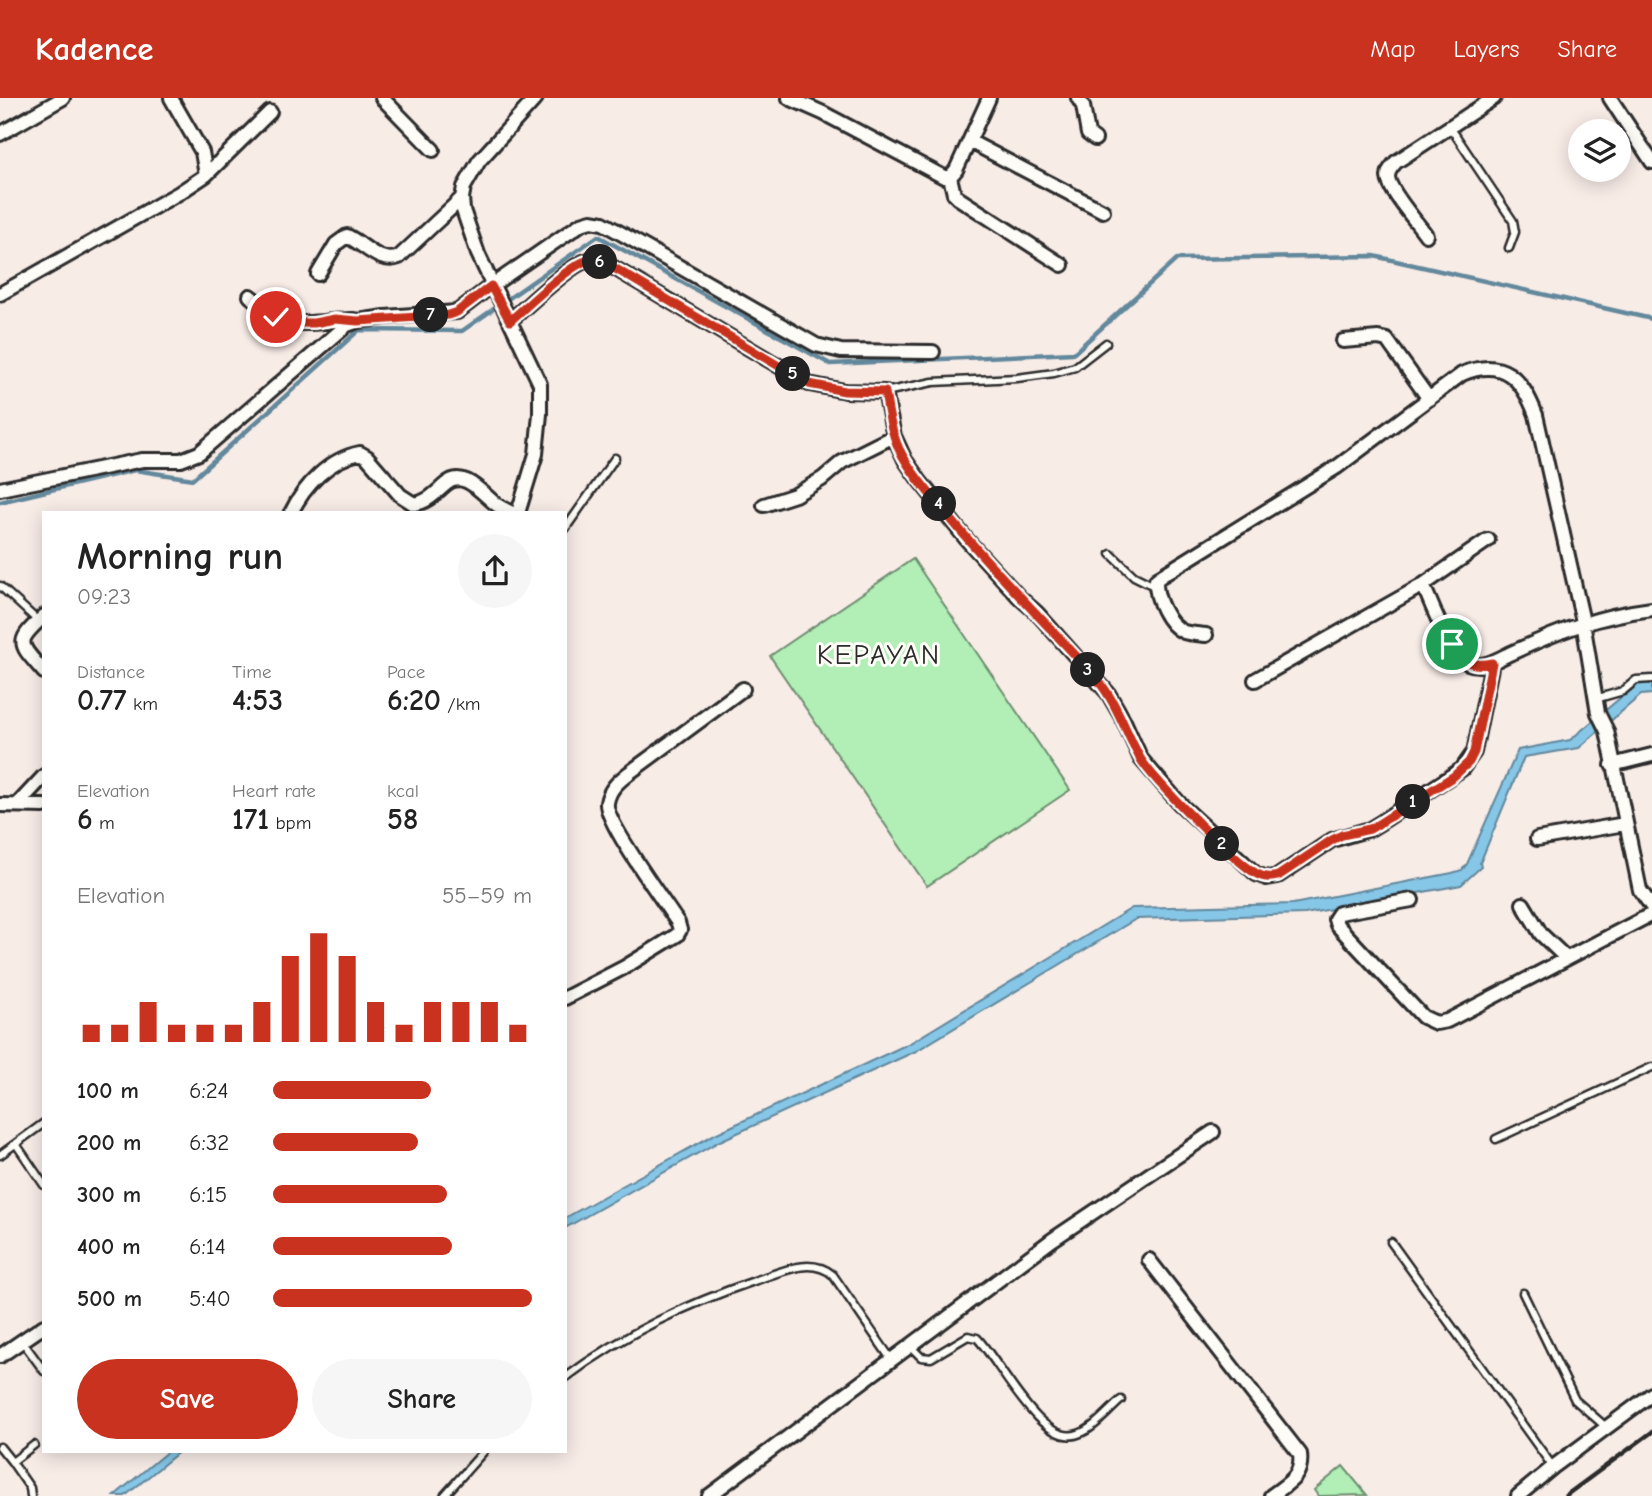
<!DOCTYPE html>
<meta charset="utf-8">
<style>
body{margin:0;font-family:"Comic Neue",sans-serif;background:#f6f6f6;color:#222;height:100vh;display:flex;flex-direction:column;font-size:26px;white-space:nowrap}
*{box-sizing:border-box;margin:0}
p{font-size:23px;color:#767676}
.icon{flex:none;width:38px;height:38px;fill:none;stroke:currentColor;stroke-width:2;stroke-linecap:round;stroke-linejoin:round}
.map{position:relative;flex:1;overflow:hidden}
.drawer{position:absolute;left:42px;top:413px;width:525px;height:942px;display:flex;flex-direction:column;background:#fff;border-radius:0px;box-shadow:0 4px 18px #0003}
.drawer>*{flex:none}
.buttons{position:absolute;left:1568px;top:21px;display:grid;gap:14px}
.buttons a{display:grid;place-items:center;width:63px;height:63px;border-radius:50%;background:#fff;box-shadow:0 4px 18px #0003;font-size:35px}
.pin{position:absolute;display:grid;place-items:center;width:60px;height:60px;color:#fff;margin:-30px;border:4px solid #fff;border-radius:50%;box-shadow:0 2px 7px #0007}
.km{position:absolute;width:35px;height:35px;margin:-18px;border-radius:50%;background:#222;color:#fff;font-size:19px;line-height:35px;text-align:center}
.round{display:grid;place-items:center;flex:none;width:74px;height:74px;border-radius:37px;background:#f6f6f6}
.summary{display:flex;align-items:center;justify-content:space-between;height:119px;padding:0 35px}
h1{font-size:38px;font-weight:700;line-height:52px}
.figures{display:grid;grid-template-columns:repeat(3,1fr);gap:10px;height:119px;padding:7px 35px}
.figures div{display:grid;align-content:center}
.figures b{font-size:30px;font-weight:700}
.figures small{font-size:19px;font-weight:400}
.figures p{font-size:19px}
.chart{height:196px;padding:14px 35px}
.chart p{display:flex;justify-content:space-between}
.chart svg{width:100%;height:126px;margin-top:7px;stroke:#c8321e;stroke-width:6}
.primary-button{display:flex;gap:14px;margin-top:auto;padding:14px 35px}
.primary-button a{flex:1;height:80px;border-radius:42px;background:#c8321e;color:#fff;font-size:28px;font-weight:700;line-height:80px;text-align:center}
.primary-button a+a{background:#f6f6f6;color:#222}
ul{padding:0 35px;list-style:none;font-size:23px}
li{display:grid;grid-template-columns:112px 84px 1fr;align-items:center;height:52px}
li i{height:18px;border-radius:9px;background:#c8321e}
header{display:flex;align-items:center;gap:42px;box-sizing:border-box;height:98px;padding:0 35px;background:#c8321e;color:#fff}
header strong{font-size:33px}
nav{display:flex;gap:38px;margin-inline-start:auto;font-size:24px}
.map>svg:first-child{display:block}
.green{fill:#b1efb6;stroke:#6e8d70;stroke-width:2}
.water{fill:#86c6e7;stroke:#62889c;stroke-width:2}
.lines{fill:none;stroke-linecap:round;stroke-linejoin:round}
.stream{stroke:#62889c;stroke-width:4.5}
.lane-casing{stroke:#2b2b2b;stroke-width:11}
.street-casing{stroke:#2b2b2b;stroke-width:18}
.lane{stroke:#fdfcf7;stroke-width:6}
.street{stroke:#fdfcf7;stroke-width:12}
.rail{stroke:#2b2b2b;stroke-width:4.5}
.route-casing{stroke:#fff;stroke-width:14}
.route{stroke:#c8321e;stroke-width:9}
.labels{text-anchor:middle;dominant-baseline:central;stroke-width:6;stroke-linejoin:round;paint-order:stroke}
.quarter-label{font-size:28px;letter-spacing:2px;fill:#2b2b2b;stroke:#fdfcf7}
</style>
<header>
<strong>Kadence</strong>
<nav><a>Map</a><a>Layers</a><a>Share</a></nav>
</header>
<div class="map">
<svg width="1652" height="1398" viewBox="0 0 1652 1398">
<rect width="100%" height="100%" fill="#f8ece7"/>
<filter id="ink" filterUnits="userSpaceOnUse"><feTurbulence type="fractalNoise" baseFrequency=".0143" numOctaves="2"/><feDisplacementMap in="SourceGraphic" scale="14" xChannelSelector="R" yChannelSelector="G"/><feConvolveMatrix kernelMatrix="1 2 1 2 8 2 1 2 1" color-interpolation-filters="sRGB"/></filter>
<g filter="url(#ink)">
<path class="green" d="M913,461L1070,692L927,788L770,558Z
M1343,1368L1367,1397L1318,1398L1314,1392Z"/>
<path class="water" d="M1638,585H1652V596L1641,597L1579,650L1524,659L1480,765L1481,769L1461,787L1305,816L1136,821L916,953L720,1043L565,1130V1120L715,1036L910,945L1132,810L1293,806L1452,775L1462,772L1467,766L1518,652L1570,642Z
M168,1353H180L125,1398H114Z"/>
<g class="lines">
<path class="stream" d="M0,404L135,372L193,381L359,232L462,233L598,138L830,266L1074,255L1177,161L1374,158L1652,221"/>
<defs>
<path id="lane" d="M1450,29L1513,123L1515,134L1509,150
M885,294L933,284L1017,280L1054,275L1075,269L1106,245
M565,431L615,360
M1111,456L1134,478L1156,489
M0,488L38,523
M1595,601L1623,593L1636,582L1652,581
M1496,1041L1652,969
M16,1046L44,1087
M0,1057L44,1025
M1391,1144L1553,1369
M1523,1195L1575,1302L1606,1329
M22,1243L44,1273
M910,1248L921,1259L931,1260L968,1238L977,1240C999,1262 1041,1350 1078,1336C1094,1331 1108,1313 1121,1302
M565,1280C625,1235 687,1206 757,1182C781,1174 811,1158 833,1177L891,1261
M0,1349L12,1364L34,1347
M12,1364L30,1390L31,1398
M444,1398L484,1353"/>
<path id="street" d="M382,0L433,52
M789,0L823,15L944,79H950L956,72L989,0
M1078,0L1083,8L1088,36L1095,41
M1610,0L1652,64
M0,36L63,0
M971,44L1103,113
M206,77L270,14
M950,79L954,96L958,100L1062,167
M1426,137C1417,124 1389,93 1388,79C1388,72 1392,69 1396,64L1494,0
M318,176L336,146L347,138C364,146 380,167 399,159L462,100
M0,196L179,95L206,77L202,54L171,0
M250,198C259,205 267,214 277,219C301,231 329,221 354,222
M510,223C525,210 573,163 590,162C600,161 612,169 621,174L809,286L845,293L885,294L894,338L905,362L919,382L967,442L1020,500L1037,515L1108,595L1123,621L1141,661L1180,706L1256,776L1267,780L1278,778L1332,742L1370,731L1380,725L1462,671L1474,654L1492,565
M1343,243L1378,240L1387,242L1429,301
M0,391L142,362H181L199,355L347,227L358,223L385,219L457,214L491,188L581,126L591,123L603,125L816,247L841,253L933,254
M764,407L795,397L822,381L842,364L894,338
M291,415C304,388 329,361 360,355L367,359L400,397L414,406C428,404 435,395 446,386C464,370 483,397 497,407C502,410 507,412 512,415
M518,415L536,356L540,316V286L478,156L463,112L462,100L464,89L479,63L536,0
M1488,442L1423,487C1432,506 1449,556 1468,565C1482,571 1497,562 1509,556C1559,533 1597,518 1652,511
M44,518C14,545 19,545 44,574
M1206,537C1199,536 1191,536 1184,534C1167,527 1155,499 1156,482L1161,478L1337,369L1462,276C1503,259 1522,280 1536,317L1583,524L1598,615L1607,633L1640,792L1652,809
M1255,582L1423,487
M1612,667L1652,657
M0,707L44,708
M17,707L44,678
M1537,741L1625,726
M1412,802L1339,815L1335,821L1337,827L1423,919L1436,925L1447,923L1652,816
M1523,806L1541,836L1565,859
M565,900L625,869L677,837L680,832L678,825C665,805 604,722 607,705C609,691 619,683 629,675L743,591
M1149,1162L1300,1356C1303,1379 1288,1385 1271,1398
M0,1258L44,1228
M709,1398L1052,1142L1213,1034
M1518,1398L1553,1369L1652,1296"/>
</defs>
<use href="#lane" class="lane-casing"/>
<use href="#street" class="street-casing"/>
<use href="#lane" class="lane"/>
<use href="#street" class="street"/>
<path class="rail" d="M1565,1398L1652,1334"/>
</g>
</g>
<g class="lines" filter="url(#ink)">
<defs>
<path id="route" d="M276,219L298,225H314L335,221L358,223L448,217L457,214L491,188L510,223C525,210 573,163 590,162C600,161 612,169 621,174L809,286L845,293L885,294C888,313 891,333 899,351C911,375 929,395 946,415C993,474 1047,525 1097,581C1117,605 1125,633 1140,660C1153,682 1235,764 1257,776C1264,780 1270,780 1278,778L1332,742L1342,737L1370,731L1380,725L1454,678L1469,664L1474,654L1492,565C1471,570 1463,563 1452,546"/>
</defs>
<use href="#route" class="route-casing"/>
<use href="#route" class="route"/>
</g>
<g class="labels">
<g class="quarter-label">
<text x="879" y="557">KEPAYAN</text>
</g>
</g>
</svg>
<div class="buttons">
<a><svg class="icon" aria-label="layers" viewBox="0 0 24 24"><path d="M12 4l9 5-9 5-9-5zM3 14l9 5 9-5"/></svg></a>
</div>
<div class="pin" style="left:1452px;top:546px;background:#1e9e55"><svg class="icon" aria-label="arrive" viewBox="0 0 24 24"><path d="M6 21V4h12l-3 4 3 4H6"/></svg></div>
<div class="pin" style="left:276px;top:219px;background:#d93025"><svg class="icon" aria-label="check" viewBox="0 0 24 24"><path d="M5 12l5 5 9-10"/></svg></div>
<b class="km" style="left:1413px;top:704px">1</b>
<b class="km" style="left:1222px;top:746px">2</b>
<b class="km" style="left:1088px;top:572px">3</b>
<b class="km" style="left:939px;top:406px">4</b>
<b class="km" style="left:793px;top:276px">5</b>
<b class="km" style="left:600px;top:164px">6</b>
<b class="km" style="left:431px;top:217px">7</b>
<section class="drawer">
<div class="summary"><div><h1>Morning run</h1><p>09:23</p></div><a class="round"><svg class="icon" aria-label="share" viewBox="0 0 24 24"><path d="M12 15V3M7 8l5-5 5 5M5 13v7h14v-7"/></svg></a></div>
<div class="figures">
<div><p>Distance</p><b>0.77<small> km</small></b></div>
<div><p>Time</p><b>4:53</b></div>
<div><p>Pace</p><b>6:20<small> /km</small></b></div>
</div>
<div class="figures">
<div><p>Elevation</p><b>6<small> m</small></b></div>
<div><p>Heart rate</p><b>171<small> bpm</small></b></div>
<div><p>kcal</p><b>58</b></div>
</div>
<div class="chart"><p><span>Elevation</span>55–59 m</p>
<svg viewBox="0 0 160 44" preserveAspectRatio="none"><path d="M5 44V38M15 44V38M25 44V30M35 44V38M45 44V38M55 44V38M65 44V30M75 44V14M85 44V6M95 44V14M105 44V30M115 44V38M125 44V30M135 44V30M145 44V30M155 44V38"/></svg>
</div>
<ul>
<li><b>100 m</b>6:24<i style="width:61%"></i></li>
<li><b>200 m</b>6:32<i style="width:56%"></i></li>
<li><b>300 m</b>6:15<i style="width:67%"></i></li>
<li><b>400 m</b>6:14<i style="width:69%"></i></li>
<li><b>500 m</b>5:40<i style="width:100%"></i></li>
</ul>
<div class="primary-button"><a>Save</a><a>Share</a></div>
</section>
</div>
